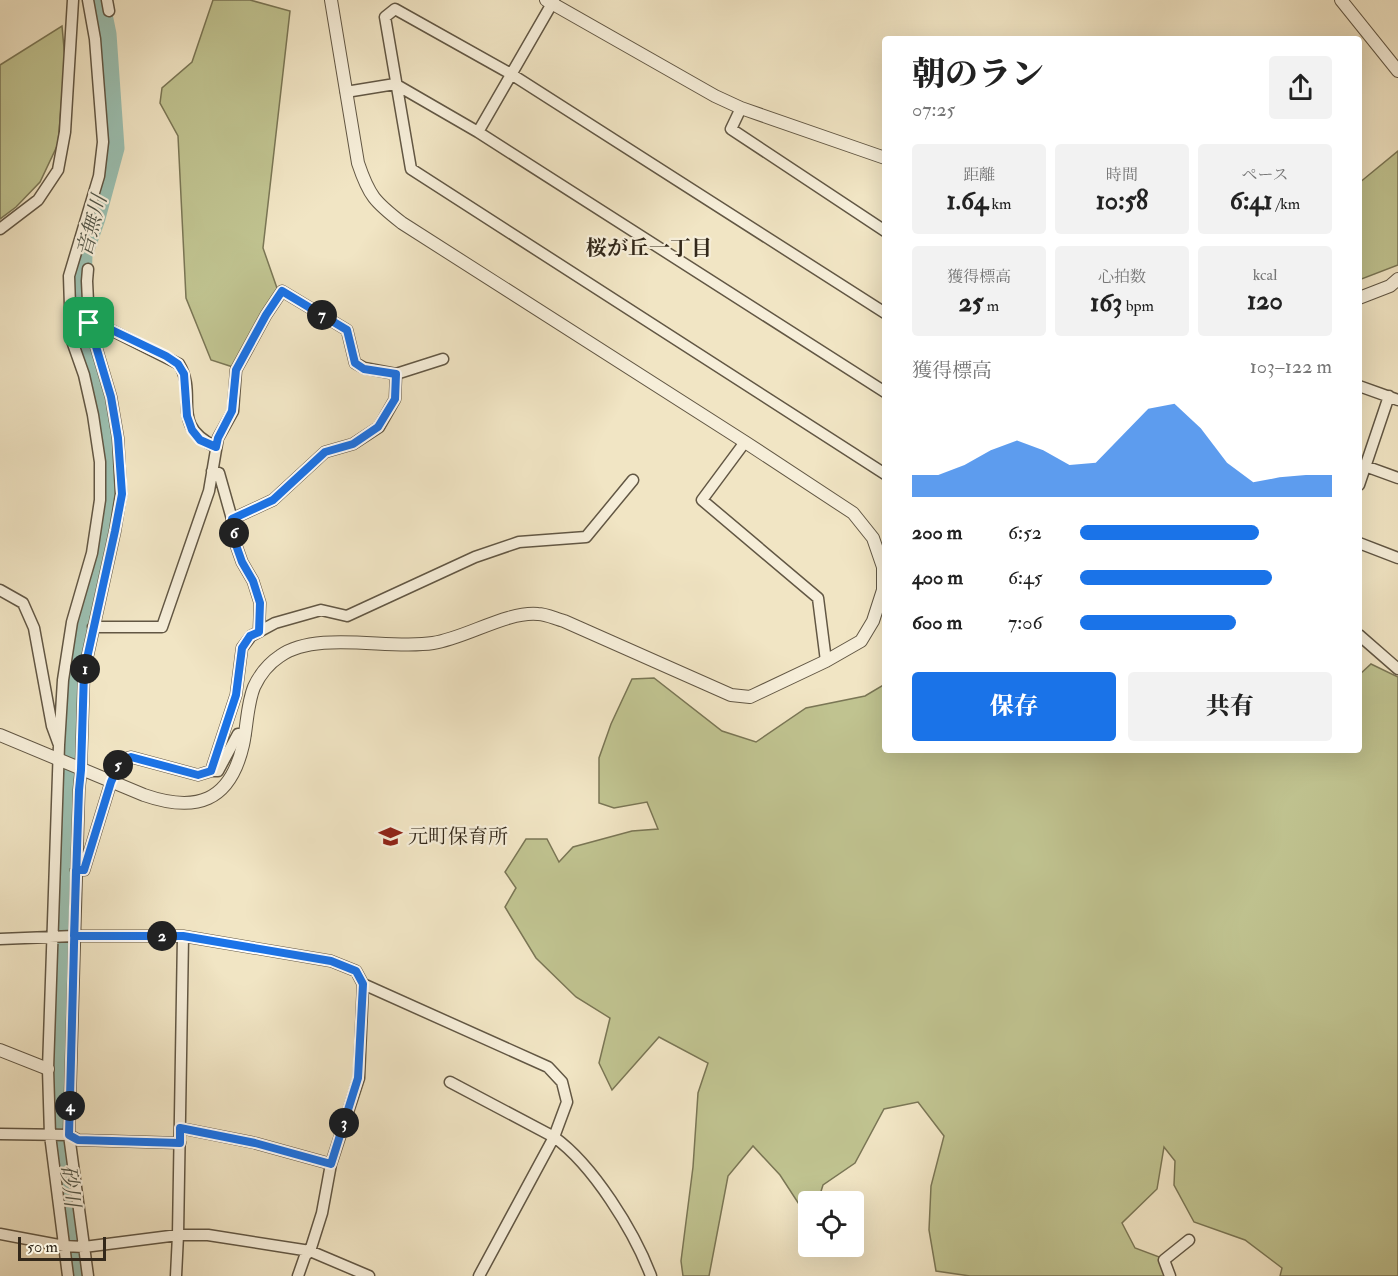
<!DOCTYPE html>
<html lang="ja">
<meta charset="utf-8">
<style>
body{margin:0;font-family:"IM FELL Double Pica","Noto Serif JP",serif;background:#f2f2f2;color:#222;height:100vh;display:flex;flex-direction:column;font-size:22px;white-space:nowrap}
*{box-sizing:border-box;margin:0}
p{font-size:20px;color:#767676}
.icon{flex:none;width:33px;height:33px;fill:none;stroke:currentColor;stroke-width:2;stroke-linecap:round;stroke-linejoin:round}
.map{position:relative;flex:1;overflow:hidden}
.drawer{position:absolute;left:882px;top:36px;width:480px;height:717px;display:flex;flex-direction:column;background:#fff;border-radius:6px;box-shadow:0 6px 24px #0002}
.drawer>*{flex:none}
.buttons{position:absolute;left:798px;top:1191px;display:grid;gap:12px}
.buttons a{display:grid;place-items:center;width:66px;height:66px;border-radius:6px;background:#fff;box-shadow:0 6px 24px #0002;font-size:30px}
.scale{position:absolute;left:18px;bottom:15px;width:88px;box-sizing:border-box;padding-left:6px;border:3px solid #33281a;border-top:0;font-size:16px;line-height:21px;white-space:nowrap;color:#33281a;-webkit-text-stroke:4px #f6eed9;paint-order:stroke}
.pin{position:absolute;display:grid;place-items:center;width:51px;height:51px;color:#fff;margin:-26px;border-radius:12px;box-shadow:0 3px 9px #0006}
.km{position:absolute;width:30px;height:30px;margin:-15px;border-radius:50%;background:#222;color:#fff;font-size:16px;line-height:30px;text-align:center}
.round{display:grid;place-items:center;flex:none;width:63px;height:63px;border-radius:6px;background:#f2f2f2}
.headline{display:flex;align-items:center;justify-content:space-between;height:102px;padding:0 30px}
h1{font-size:33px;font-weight:800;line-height:45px}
.figures{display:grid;grid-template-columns:repeat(3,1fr);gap:9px;height:102px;padding:6px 30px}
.figures div{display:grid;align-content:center;border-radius:6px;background:#f2f2f2;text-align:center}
.figures b{font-size:26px;font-weight:800}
.figures small{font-size:16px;font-weight:400}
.figures p{font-size:16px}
.chart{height:168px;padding:12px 30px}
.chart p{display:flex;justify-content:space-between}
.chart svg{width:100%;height:108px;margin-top:6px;fill:#1a73e8;opacity:.7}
.cta{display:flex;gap:12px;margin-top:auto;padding:12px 30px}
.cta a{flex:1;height:69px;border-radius:6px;background:#1a73e8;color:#fff;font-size:24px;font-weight:800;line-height:69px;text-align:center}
.cta a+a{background:#f2f2f2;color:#222}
ul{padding:0 30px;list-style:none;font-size:20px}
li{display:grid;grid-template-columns:96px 72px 1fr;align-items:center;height:45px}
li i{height:15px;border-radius:8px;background:#1a73e8}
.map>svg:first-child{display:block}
.green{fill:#c0c390;stroke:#7a7655;stroke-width:1.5}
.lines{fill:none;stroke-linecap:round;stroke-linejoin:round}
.river{stroke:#9bbfb0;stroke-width:21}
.minor-casing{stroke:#625744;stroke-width:13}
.tertiary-casing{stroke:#625744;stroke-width:14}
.minor{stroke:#f6eed9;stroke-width:10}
.tertiary{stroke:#f6eed9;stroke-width:12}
.route-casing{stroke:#fff;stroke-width:12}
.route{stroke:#1a73e8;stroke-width:8}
.labels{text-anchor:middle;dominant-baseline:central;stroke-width:4.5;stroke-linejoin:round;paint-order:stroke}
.poi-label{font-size:20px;fill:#33281a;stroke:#f6eed9;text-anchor:start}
.water-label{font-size:21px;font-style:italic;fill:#525547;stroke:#f6eed9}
.neighbourhood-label{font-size:21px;font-weight:bold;fill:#33281a;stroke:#f6eed9}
</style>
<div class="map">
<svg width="1398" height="1276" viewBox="0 0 1398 1276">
<rect width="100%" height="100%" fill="#f1e5c4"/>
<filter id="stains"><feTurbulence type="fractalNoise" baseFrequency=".00333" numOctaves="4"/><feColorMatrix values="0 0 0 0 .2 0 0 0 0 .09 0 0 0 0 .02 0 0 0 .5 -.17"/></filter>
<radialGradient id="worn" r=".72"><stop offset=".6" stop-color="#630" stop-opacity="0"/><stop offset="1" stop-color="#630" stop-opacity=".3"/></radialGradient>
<path class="green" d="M213,0H250L290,11L263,248L278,291L233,367L211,360L186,298L178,136L160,103L162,88L192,62Z
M62,26L65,59L58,144L40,182L16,207L0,219V65Z
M1398,151V265L1359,280V183Z
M1371,664L1398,677V1276H1280L1282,1268L1245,1240L1194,1222L1174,1185L1175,1161L1164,1147L1157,1189L1122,1223L1135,1248L1162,1258L1168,1276H970L936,1271L929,1230L931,1186L944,1136L918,1102L884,1109L855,1163L823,1185L818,1201L808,1202V1218L780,1175L753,1146L728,1176L709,1276H683L681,1261L693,1167L698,1093L708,1063L659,1037L612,1090L599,1063L610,1018L576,997L536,958L505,907L516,888L505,872L526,839H547L559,862L573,847L632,831L658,829L647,802L614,808L599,803V758L611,724L632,679L654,678L722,731L756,742L806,708L865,696L885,684V750H1359V675Z"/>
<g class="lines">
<path class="river" d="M81,1276L61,1121L64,943L71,735L78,669L112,497V449L103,391L86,352L80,314L82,255L95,218L114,148L106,34L99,0"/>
<defs>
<path id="minor" d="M107,0L109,11
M346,92L395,84L478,132L885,392
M741,108L731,129L885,231
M478,132L554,0
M0,229L38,200L58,170L65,132L73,0
M885,313L511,74L395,9L385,17L411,169L885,474
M89,323L93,321L179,364C199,397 168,424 216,447
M1359,386L1398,400
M745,442L702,500L818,598L826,661
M1365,466L1398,478
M212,471L219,473L232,519L236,545L242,562L253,581L260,603L259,632
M1359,485L1389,396
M232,519L273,500L325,452L353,444L379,427L395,399L396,374
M1359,543L1398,558
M0,590L23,603L34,628L52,726L59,745L48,1069L50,1135L68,1276
M93,627H162L209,491L218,438L233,411L236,370L266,315L282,291L347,330L355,363L364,368L396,374L443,359
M1359,635L1398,669
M59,745L63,680L72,622L92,553L100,500V462L93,415L84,375L71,338L69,276L99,176L103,142L95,39L88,0
M211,771H218L238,734L245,735
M76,870H84L111,782L121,760L131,757L198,775L211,771L236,695L242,648L251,636L275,623L321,610L347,616L475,557L519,542L586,537L633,480
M0,939L74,936H183L331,961L356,971L363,984L359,1078L331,1164L322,1213L310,1251L305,1256L298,1276
M363,984L548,1067L562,1082L567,1102L554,1137L479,1276
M450,1082L554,1137C593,1165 634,1231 651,1276
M180,1128L255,1143L331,1164
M0,1134L69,1135L78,1140L180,1143
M0,1234L64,1246L84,1247L178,1235H208L310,1251L369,1276
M88,1276L69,1135L79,790L81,770L84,672L115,531L121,494L118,438L111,397L89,323L87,281L88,269
M176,1276L178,1235L183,936
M1170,1276L1164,1260L1189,1240"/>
<path id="tertiary" d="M546,0L715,96L741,108L885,158
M1341,0L1398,71
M1359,298L1390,286L1398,279
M0,735L144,795C196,813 230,802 243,745C247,727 247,704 254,687C260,674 268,664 280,656C317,630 389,650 433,643C466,638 507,611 538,614C546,614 556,619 564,621L731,695L750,697L826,661L861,641L873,621L883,590V567L873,538L853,513L745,442L402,223C375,202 369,196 358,163L331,0
M0,1050L48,1069"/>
</defs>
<use href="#minor" class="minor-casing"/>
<use href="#tertiary" class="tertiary-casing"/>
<use href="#minor" class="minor"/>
<use href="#tertiary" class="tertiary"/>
</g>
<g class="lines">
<defs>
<path id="route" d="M89,323L111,397L118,438L122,494L115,531L84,672L81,770L79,790L74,936H183L331,961L356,971L363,984L358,1078L331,1164L255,1143L180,1128V1143L78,1140L69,1135L76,870H84L111,782L121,760L131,757L198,775L211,771L236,695L242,648L250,636L259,632L260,603L253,581L242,562L236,545L232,519L273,500L325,452L353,444L378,427L395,399L396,374L364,369L355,363L347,330L282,291L266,315L236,370L232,411L218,438L216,447L200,440L192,430L187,416L184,374L178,364L166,356L93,321L89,323"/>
</defs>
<use href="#route" class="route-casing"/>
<use href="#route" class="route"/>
</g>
<defs>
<symbol id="school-bare" viewBox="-9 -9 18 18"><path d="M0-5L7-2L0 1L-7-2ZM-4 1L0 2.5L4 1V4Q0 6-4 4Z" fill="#8f2418" stroke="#f6eed9" stroke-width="2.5" paint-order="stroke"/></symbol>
</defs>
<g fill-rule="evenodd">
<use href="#school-bare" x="374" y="820" width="33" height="33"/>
</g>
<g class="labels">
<g class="poi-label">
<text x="408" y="836">元町保育所</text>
</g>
<g class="water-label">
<text transform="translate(92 226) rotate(-75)">音無川</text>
<text transform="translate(70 1186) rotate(83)">砂川</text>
</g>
<g class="neighbourhood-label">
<text x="649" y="248">桜が丘一丁目</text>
</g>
</g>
<rect width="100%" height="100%" filter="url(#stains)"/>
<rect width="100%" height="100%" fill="url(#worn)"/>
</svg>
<div class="buttons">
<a><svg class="icon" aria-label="locate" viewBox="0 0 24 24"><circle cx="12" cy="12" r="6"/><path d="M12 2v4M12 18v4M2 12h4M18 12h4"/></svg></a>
</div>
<div class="scale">50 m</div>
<div class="pin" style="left:89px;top:323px;background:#1e9e55"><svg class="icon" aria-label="arrive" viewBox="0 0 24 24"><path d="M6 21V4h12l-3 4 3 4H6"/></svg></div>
<b class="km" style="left:85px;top:669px">1</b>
<b class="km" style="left:162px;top:936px">2</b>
<b class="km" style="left:344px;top:1123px">3</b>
<b class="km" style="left:70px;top:1106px">4</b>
<b class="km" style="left:118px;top:765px">5</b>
<b class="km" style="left:234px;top:533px">6</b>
<b class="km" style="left:322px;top:315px">7</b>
<section class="drawer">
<div class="headline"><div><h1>朝のラン</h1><p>07:25</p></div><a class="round"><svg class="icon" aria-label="share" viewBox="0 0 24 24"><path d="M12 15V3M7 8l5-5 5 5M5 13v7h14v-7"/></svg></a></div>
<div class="figures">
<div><p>距離</p><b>1.64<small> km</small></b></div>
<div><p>時間</p><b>10:58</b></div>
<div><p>ペース</p><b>6:41<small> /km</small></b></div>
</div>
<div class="figures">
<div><p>獲得標高</p><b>25<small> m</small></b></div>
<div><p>心拍数</p><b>163<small> bpm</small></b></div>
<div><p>kcal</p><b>120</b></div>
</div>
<div class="chart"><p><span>獲得標高</span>103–122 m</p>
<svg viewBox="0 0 160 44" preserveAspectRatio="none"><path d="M0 44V35L10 35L20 31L30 25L40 21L50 25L60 31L70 30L80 19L90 8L100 6L110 16L120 30L130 38L140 36L150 35L160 35V44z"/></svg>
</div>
<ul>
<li><b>200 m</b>6:52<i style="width:71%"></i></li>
<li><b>400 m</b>6:45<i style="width:76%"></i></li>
<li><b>600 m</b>7:06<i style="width:62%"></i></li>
</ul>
<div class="cta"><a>保存</a><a>共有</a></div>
</section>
</div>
